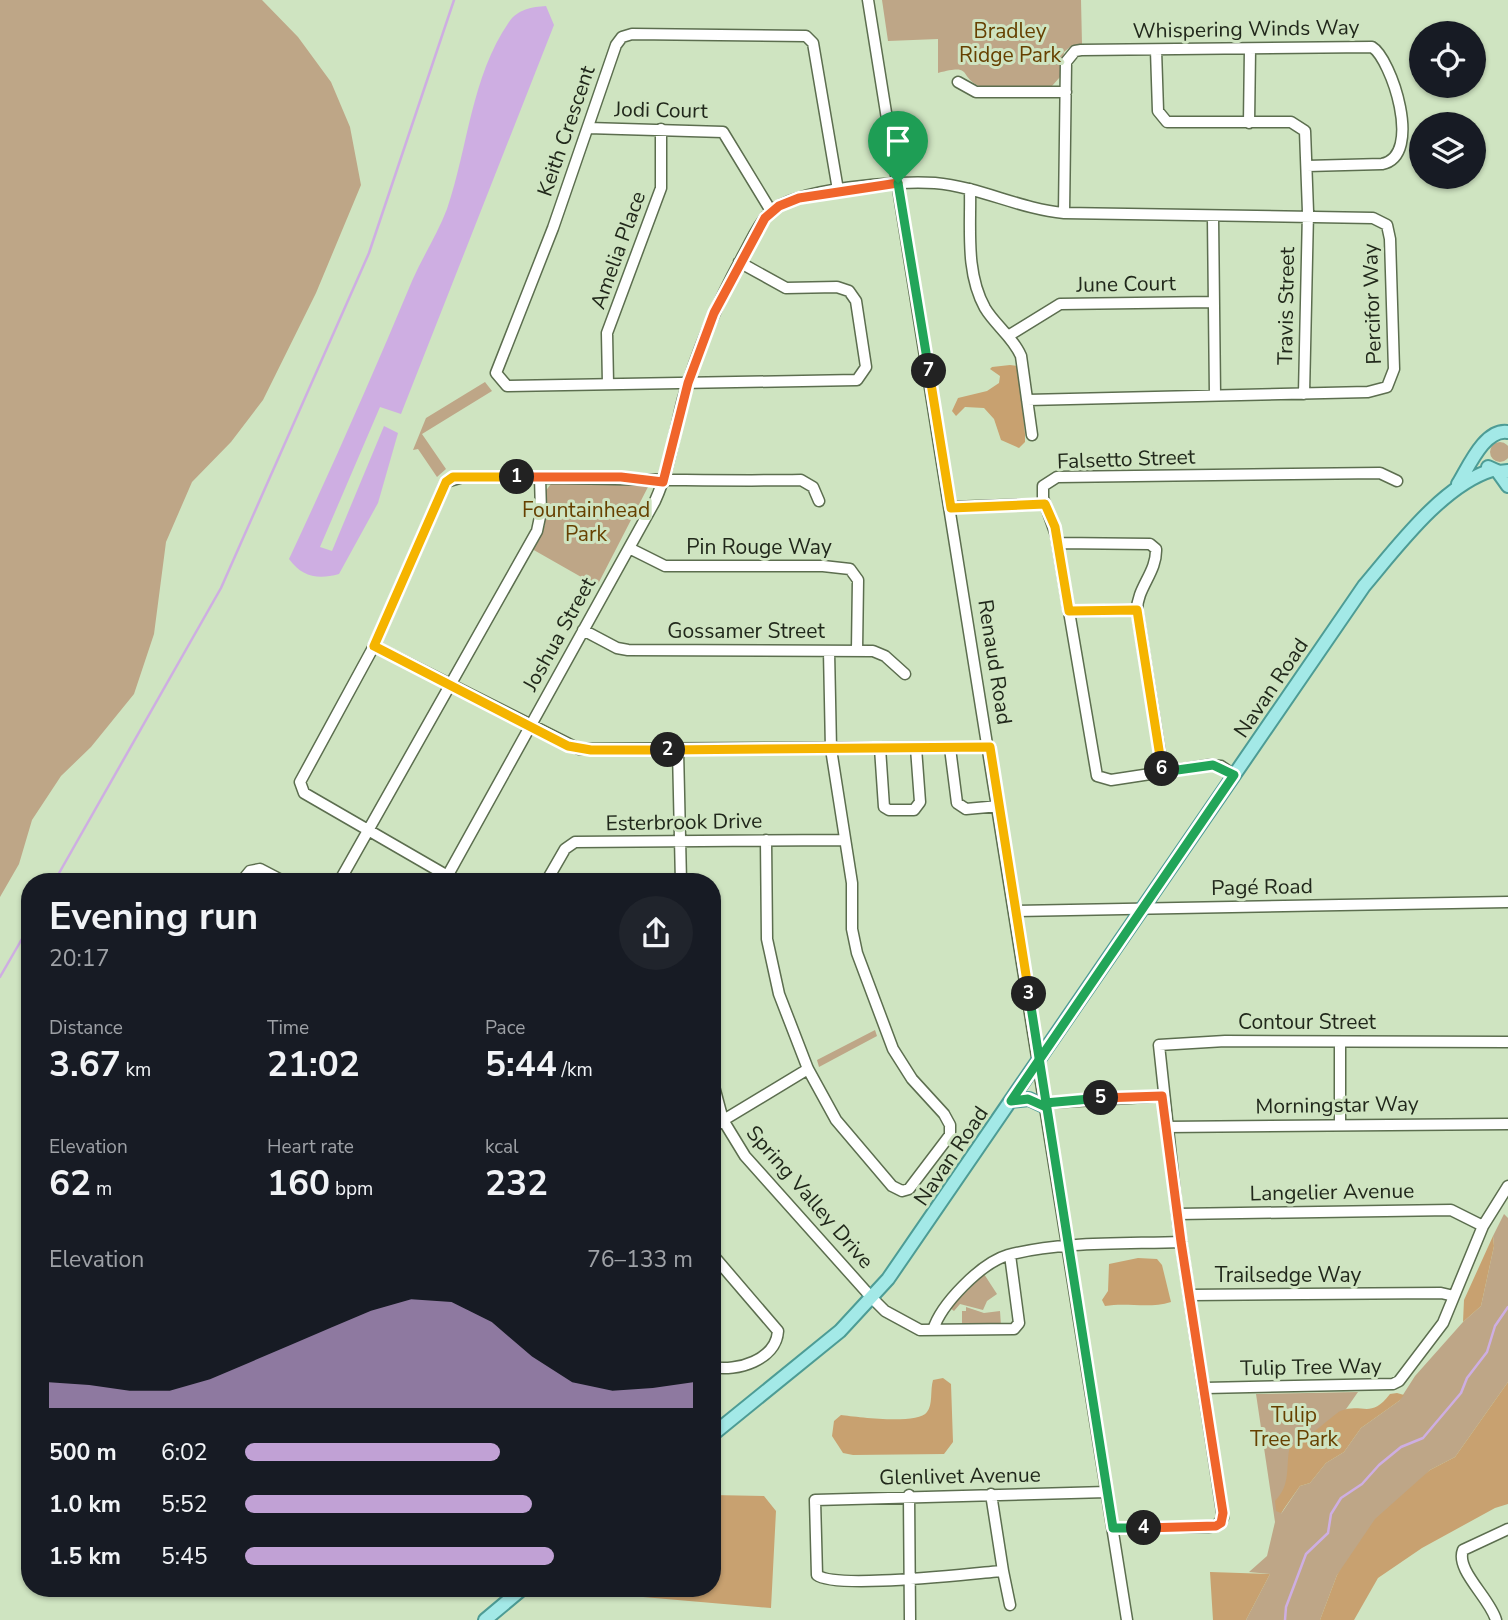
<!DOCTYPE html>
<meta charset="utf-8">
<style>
body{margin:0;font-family:"Nunito Sans",sans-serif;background:#20242c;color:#f1f3f6;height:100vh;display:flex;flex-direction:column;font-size:26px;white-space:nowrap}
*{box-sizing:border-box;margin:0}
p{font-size:23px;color:#9ea1a6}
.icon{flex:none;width:38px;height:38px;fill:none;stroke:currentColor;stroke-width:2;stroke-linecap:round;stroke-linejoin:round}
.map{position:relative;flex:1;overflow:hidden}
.sheet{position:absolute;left:21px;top:873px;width:700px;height:724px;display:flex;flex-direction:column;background:#171b24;border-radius:28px;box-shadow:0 2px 5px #0004}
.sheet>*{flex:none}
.controls{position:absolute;left:1409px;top:21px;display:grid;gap:14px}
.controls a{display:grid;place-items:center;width:77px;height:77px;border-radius:50%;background:#171b24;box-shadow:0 2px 5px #0004;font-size:35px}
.pin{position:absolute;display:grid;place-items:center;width:60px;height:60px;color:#fff;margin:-72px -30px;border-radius:50% 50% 50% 0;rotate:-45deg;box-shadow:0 0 7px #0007}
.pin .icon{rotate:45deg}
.km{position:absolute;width:35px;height:35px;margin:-18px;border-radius:50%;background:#222;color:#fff;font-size:19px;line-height:35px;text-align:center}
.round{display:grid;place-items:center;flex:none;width:74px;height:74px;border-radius:37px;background:#20242c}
.head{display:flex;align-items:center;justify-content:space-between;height:119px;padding:0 28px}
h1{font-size:38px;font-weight:700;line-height:52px}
.figures{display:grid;grid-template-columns:repeat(3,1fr);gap:10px;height:119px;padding:7px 28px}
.figures div{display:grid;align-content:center}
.figures b{font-size:35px;font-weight:700}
.figures small{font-size:19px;font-weight:400}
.figures p{font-size:19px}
.chart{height:196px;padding:14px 28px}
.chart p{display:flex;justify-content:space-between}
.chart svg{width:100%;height:126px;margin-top:7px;fill:#c1a1d5;opacity:.7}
ul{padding:0 28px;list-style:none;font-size:23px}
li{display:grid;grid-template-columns:112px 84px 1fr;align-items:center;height:52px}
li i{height:18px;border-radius:9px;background:#c1a1d5}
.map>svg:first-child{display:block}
.green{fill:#bea687}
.forest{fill:#c8a170}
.water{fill:#ceaee2}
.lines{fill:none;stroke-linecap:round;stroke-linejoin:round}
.stream{stroke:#ceaee2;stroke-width:2.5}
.minor-casing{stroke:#5c6e4f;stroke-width:13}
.major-casing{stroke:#4d9c95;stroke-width:16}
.minor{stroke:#fff;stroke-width:10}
.major{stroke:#a3e9e7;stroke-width:12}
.split-1-casing{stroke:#fff;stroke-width:14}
.split-2-casing{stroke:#fff;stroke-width:14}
.split-3-casing{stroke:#fff;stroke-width:14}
.split-4-casing{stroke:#fff;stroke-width:14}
.split-5-casing{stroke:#fff;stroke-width:14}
.split-6-casing{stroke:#fff;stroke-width:14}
.split-7-casing{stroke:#fff;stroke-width:14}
.split-8-casing{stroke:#fff;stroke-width:14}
.split-1{stroke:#f0652b;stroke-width:9}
.split-2{stroke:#f5b400;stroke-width:9}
.split-3{stroke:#f5b400;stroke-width:9}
.split-4{stroke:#22a559;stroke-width:9}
.split-5{stroke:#f0652b;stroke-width:9}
.split-6{stroke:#22a559;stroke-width:9}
.split-7{stroke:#f5b400;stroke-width:9}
.split-8{stroke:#22a559;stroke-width:9}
.labels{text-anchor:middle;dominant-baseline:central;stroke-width:6;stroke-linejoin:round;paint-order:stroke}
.street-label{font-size:21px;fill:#21281b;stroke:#cfe4c1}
.park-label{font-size:21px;fill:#664000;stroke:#cfe4c1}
</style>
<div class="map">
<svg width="1508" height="1620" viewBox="0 0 1508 1620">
<rect width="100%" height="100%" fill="#cfe4c1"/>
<path class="green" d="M0,0H262L298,37L331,82L350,127L361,185L316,293L263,400L231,442L192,482L166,542L154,634L134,694L91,747L61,776L32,820L19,864L0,897Z
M882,0H1081L1082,44L1070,47L1064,52L1060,77L1052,86L981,87C957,77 975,63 938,73V39L888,41Z
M485,382L492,391L422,434L446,469L437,477L418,449L413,450L426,418Z
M1490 452a10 10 0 1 1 20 0a10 10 0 1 1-20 0Z
M553,481L643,482L649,485L597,586L532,549L545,525V492Z
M875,1030L877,1036L819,1067L817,1060Z
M1504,1214L1508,1218V1382L1455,1457L1430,1470L1337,1575L1320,1620H1246L1270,1574L1249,1572L1267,1556L1275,1522L1256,1394L1358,1392L1300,1475L1281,1514L1300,1486L1310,1483L1326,1463L1344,1452L1361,1428L1399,1401L1415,1376L1463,1322L1481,1306L1494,1246L1493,1236Z
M984,1274L997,1294L987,1301L983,1310L960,1304L954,1311L950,1308Z
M966,1307L984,1313L1000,1311L1001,1326L996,1323L962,1326V1311H966Z"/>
<path class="forest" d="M1010,365L1018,366L1025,434V442L1019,448L1001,440L994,419L984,408L965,407L956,416L952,411L958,398L987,391L999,383L1000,376L990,369L992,367Z
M1493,1236L1494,1246L1481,1306L1463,1322L1464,1300Z
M1138,1258L1157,1259L1162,1265L1171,1302C1148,1309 1128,1302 1105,1306L1102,1300L1108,1291L1109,1264Z
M943,1378L951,1384L953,1442L944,1454L853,1455L843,1453L832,1436L834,1421L841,1415C857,1417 918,1425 927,1412C933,1405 930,1390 933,1380Z
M1508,1382V1504L1495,1508L1422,1548L1378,1578L1354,1620H1320L1337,1575L1375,1519L1430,1470L1455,1457Z
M1397,1393L1404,1395L1399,1401L1361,1428L1344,1452L1326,1463L1310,1483L1300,1486L1281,1513L1276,1511L1275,1501C1292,1484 1285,1465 1290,1446C1303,1443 1326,1421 1340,1411C1363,1402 1370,1420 1390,1394Z
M712,1495L764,1496L776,1511L771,1608L551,1589H712Z
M1210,1572L1270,1574L1246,1620H1213Z"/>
<path class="water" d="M546,6L554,25L401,414L380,407L320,547L332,551L384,426L398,433L378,503L339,574C318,580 302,577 289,559C332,467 373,375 412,281C423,256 438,233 447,209C468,148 471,77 509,22C518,9 532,7 546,6Z"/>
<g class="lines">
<path class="stream" d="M54,882L221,588L369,253L454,0
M0,977L30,925
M1285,1620L1286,1607L1306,1554L1328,1533L1331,1514L1341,1498L1362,1484L1379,1465L1401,1447L1423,1438L1461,1393L1467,1378L1487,1352L1495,1326L1508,1307"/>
<defs>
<path id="minor" d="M868,0L1127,1620
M1156,50L1158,111L1167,122H1291L1305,131L1308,212L1304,394
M958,82L976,92H1066
M1249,123L1250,49
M588,128L723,132L771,211
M970,189C971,228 965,272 985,308C995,325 1013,337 1021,356L1032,435
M1064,213L1066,62L1075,51L1081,50L1372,47C1391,58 1424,156 1382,164L1307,166
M1213,218L1215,395
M739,262L786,288L837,287L849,291L856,301L866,367L857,380L507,386L496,373L553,228L616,45L622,37L632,34L806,36L813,43L838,190
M1008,336L1060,304L1213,302
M608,384L607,333L661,188V129
M951,507L1045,504
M1058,543L1150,544L1156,549C1157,572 1137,588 1137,610L1163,772
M629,548L665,566H823L850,569L858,580L857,650
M1069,611L1137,610
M583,630L617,648L628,650L873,651L885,656L905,674
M374,646L579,749L990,747
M880,748L884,807L889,810H914L920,802L916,748
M950,748L957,803L966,809L999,806
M678,750L681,882
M1234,775L1221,766L1209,765L1111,780L1097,776L1056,535L1043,498V486L1057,477L1380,473L1397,481
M766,840L767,939L779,994L808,1069L836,1120L892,1186L902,1191L909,1189L950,1135V1125L944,1114L912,1079L893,1049L857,953L852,929V883L831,749L829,651
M241,882L250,871L260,869L285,882
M339,882L537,531L541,512L540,477
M444,882L655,501C670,468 674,434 683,399C698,348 719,299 745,252C752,239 759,223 770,212C796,188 900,180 935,183C980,187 1020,209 1064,213L1373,218L1387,225L1390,239L1394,369L1387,387L1368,392L1027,400
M458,882L304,793L300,782L374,646L446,482L463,477C576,477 688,482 801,480L813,487L819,501
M546,882L565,849L575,842L844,840
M1016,911L1508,902
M712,1079L723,1120L745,1156L871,1297L885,1311L920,1330L1014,1329L1019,1323L1010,1255
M1045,1103L1162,1096
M1340,1125V1042
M712,1127L808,1069
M1166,1127L1508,1124
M1177,1214L1451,1210L1483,1226
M712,1254L778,1331C776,1360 737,1372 712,1367
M1190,1295L1441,1293L1454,1296
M933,1330C941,1304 981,1263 1008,1255C1062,1241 1125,1244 1181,1242
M1205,1388L1393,1384L1399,1381L1443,1323L1483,1226L1508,1186
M991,1494L1003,1571C972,1573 836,1590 817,1575L815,1500L1107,1492
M909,1495L910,1620
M1113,1528L1208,1527L1216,1526L1223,1518L1178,1222L1159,1045L1225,1041L1508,1042
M1003,1571L1010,1605
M1496,1620C1490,1598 1455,1570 1463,1550L1508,1529"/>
<path id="major" d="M1488,467L1499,472L1508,471
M1498,472L1508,486
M1458,484C1469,466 1485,428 1508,432
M1011,1101L1029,1099L1046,1107
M712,1435L840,1331L888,1279L1364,586C1397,547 1443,485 1492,470
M485,1620L522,1589"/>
</defs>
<use href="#minor" class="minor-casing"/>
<use href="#major" class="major-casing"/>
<use href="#minor" class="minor"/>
<use href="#major" class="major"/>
</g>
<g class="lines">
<defs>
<path id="split-1" d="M517,477H621L663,482L688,383L714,313L765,218L779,206L799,198L898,183"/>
<path id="split-2" d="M517,477H453L446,482L374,646L568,746L591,750H668"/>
<path id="split-3" d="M668,750L990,747L1029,994"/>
<path id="split-4" d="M1029,994L1113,1528H1144"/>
<path id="split-5" d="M1101,1098L1162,1096L1181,1242L1223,1513L1221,1523L1216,1526L1144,1528"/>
<path id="split-6" d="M1101,1098L1045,1103L1046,1107L1028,1099L1011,1101L1234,775L1213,765L1163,772L1162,769"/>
<path id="split-7" d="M929,371L951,508L1045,504L1055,527L1069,611L1137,610L1162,769"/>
<path id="split-8" d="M898,183L929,371"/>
</defs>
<use href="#split-1" class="split-1-casing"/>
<use href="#split-2" class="split-2-casing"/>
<use href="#split-3" class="split-3-casing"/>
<use href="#split-4" class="split-4-casing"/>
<use href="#split-5" class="split-5-casing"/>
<use href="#split-6" class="split-6-casing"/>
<use href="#split-7" class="split-7-casing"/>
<use href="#split-8" class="split-8-casing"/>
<use href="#split-1" class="split-1"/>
<use href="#split-2" class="split-2"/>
<use href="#split-3" class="split-3"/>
<use href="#split-4" class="split-4"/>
<use href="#split-5" class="split-5"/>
<use href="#split-6" class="split-6"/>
<use href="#split-7" class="split-7"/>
<use href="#split-8" class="split-8"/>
</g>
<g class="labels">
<g class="street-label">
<text transform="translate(1246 29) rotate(-1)">Whispering Winds Way</text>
<text transform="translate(661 110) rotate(1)">Jodi Court</text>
<text transform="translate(566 131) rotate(-71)">Keith Crescent</text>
<text transform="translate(618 250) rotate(-70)">Amelia Place</text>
<text transform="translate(1126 284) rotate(-1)">June Court</text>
<text transform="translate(1372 304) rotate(-92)">Percifor Way</text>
<text transform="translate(1286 306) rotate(-89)">Travis Street</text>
<text transform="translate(1126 459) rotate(-2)">Falsetto Street</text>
<text x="759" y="547">Pin Rouge Way</text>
<text x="746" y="631">Gossamer Street</text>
<text transform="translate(559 634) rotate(-61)">Joshua Street</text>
<text transform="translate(995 662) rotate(81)">Renaud Road</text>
<text transform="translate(1271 688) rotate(-56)">Navan Road</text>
<text transform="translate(684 822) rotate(-1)">Esterbrook Drive</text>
<text transform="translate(1262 887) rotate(-1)">Pagé Road</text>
<text x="1307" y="1022">Contour Street</text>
<text transform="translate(1337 1105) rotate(-1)">Morningstar Way</text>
<text transform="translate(951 1156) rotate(-56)">Navan Road</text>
<text transform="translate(1332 1192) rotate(-1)">Langelier Avenue</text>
<text transform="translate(810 1197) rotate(49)">Spring Valley Drive</text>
<text x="1288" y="1275">Trailsedge Way</text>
<text transform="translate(1311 1367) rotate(-1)">Tulip Tree Way</text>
<text transform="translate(960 1476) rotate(-1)">Glenlivet Avenue</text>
</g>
<g class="park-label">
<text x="1010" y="31">Bradley<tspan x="1010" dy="24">Ridge Park</tspan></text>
<text x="586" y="510">Fountainhead<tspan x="586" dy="24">Park</tspan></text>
<text x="1294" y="1415">Tulip<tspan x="1294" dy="24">Tree Park</tspan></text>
</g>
</g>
</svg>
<div class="controls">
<a><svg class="icon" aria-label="locate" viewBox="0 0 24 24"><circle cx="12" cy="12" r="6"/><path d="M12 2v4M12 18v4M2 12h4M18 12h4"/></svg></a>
<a><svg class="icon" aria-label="layers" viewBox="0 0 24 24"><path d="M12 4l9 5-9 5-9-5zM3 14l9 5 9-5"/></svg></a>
</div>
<div class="pin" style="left:898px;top:183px;background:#1e9e55"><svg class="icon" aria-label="arrive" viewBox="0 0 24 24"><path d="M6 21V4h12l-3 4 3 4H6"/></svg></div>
<b class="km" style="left:517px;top:477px">1</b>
<b class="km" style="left:668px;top:750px">2</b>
<b class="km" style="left:1029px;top:994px">3</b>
<b class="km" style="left:1144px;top:1528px">4</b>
<b class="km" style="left:1101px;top:1098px">5</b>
<b class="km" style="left:1162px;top:769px">6</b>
<b class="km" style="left:929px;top:371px">7</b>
<section class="sheet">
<div class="head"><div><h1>Evening run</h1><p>20:17</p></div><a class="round"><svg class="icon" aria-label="share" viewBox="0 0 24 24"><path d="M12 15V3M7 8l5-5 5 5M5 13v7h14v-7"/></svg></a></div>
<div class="figures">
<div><p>Distance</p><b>3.67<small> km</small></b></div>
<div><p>Time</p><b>21:02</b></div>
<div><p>Pace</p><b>5:44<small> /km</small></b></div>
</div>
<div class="figures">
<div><p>Elevation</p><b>62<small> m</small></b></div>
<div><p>Heart rate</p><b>160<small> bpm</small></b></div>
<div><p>kcal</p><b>232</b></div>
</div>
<div class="chart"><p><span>Elevation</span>76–133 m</p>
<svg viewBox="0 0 160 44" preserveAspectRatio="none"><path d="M0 44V35L10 36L20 38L30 38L40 34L50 28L60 22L70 16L80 10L90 6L100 7L110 14L120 26L130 35L140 38L150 37L160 35V44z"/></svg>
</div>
<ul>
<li><b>500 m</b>6:02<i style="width:57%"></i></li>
<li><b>1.0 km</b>5:52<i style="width:64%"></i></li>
<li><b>1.5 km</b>5:45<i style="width:69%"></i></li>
</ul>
</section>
</div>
